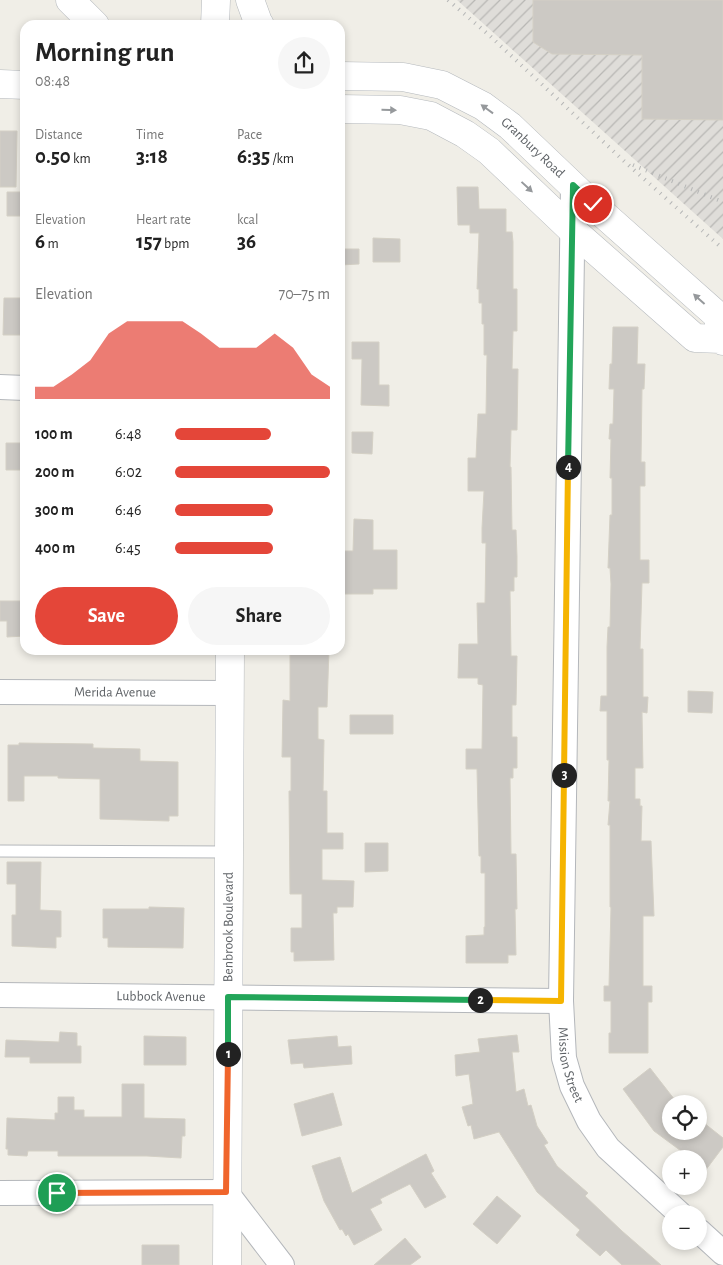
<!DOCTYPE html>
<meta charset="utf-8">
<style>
body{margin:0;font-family:"Alegreya Sans",sans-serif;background:#f6f6f6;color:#222;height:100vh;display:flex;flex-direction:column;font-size:19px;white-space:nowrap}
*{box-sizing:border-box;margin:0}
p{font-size:16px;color:#767676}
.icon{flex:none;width:28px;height:28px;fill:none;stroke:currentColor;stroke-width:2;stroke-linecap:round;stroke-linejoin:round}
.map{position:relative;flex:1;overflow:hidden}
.side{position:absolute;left:20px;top:20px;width:325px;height:635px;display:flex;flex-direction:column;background:#fff;border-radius:15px;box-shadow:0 2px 8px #0003}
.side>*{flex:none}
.buttons{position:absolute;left:662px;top:1095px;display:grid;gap:10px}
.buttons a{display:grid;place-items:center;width:45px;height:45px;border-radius:50%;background:#fff;box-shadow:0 2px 8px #0003;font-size:25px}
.pin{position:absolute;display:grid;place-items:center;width:42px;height:42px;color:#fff;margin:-21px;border:2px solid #fff;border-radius:50%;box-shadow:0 1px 5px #0007}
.km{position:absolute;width:25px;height:25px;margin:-12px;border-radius:50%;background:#222;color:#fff;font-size:14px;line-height:25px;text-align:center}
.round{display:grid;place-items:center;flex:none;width:52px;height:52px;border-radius:26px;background:#f6f6f6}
.headline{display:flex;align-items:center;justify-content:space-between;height:85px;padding:0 15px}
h1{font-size:28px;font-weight:700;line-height:38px}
.figures{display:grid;grid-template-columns:repeat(3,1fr);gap:8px;height:85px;padding:5px 15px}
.figures div{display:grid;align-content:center}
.figures b{font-size:21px;font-weight:700}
.figures small{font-size:14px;font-weight:400}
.figures p{font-size:14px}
.chart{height:140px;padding:10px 15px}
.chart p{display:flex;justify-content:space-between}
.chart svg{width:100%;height:90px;margin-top:5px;fill:#e44639;opacity:.7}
.cta{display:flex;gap:10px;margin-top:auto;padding:10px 15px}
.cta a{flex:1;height:58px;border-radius:30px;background:#e44639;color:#fff;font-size:20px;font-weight:700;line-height:58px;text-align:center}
.cta a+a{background:#f6f6f6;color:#222}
ul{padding:0 15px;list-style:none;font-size:16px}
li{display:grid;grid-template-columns:80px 60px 1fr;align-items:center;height:38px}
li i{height:12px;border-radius:6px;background:#e44639}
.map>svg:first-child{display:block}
.industrial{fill:url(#industrial-furrows)}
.building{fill:#ccc9c4;stroke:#d4d0c5}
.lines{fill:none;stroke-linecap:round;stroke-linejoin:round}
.lane-casing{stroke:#b4b7bb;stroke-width:13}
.street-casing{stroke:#b4b7bb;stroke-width:26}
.secondary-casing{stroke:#b5b9bd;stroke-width:29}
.lane{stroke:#fff;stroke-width:11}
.street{stroke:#fff;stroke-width:24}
.secondary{stroke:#fff;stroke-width:28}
.rail{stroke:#b5b6b6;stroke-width:4;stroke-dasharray:1 6;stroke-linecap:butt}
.oneway{fill:#96999c}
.split-1-casing{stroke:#fff;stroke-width:10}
.split-2-casing{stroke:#fff;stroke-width:10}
.split-3-casing{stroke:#fff;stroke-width:10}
.split-4-casing{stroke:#fff;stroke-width:10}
.split-5-casing{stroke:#fff;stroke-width:10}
.split-1{stroke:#f0652b;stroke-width:6}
.split-2{stroke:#22a559;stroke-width:6}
.split-3{stroke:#f5b400;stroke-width:6}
.split-4{stroke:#f5b400;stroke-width:6}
.split-5{stroke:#22a559;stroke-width:6}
.labels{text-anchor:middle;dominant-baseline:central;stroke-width:5;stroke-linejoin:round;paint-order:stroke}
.street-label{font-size:14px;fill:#5e6266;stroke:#fff}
</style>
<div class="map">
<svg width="723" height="1265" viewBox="0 0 723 1265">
<defs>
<pattern id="industrial-furrows" width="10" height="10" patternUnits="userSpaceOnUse" patternTransform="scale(1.25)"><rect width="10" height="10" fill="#dfddd9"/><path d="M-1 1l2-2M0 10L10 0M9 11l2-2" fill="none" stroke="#b8b7b4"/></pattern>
</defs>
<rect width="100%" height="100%" fill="#f0eee7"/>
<path class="industrial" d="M457,0H723V239Z"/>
<path class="building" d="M533,0H723V120L642,119V55L552,54L533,42Z
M0,131H17L16,187H0Z
M457,187H478L479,209H506V232H512L513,242V289H517V331H513L512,369H518L517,430H511L510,467H511L512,530H516L517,557V577H514V591H510L511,656H517L516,705H512V737H517V768H513V778H510L511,854H516L517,909H515L516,955H508V963H466V936L484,935V927H485V873H481V856H479L477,769H466V749H482L483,685L478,684V678H458L459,644H478L477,603H485L486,543H482V528L484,491H468V458H476L478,414H486L487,355H484V324H482V303H479V289H477L479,233H470V225H458Z
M7,192H25V216H7Z
M373,238L400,239V262H373Z
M340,249H359V264L340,265Z
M4,298H25V333H23V335H3Z
M613,327H638L637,364H645L644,389H642L641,462H645V486H640V560H649V583H642L640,649H643V697H648L647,713L642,712L643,768H635V799H640V806H642L641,841H651L654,916H643V986H652V1002H648V1053H609V1033H611V1001H604V986H609L611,907H610V825H608L610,801H608L609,760H607V711H600L601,696H607V647L608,627H610L611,584L610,568H608L610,515H612V478H610L611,439H609L610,424H613L614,389H609L610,364H612Z
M352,342H379V385H389V406L361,405L362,359H352Z
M352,432H373L372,454L352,453Z
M6,443H25V470H6Z
M354,519L373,520V550H397V589H373V594H340V551H353Z
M0,601H22V611H25V636L7,637V621H0Z
M290,650H329L327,707H318V739L324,740L323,791H327V833H343V849H322V880L354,881L353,907H337V913H333L334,960L294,961V952H291V928H302V894H290L289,791H291V757H282L283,700L290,701Z
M688,691L713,692L712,713L688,712Z
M350,715H393V734H350Z
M19,743L93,744V748L140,749V761L178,762V816H169V821L100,819V779L58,778V776H24V801H8V745H19Z
M365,843H388V871L365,872Z
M7,862H41L40,910L61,911V937H56V948L12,946V915H16V884H7Z
M149,907L184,908L183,948L108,947V938H103V909H149Z
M60,1032L77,1033V1046H81V1063H30V1057H5L6,1040L59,1042Z
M517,1035L519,1052H512L516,1092L524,1089L528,1106L531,1105L537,1126L548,1143L544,1145L557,1166L588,1193L585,1196L622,1231L661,1265H622L606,1250L600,1256L576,1235L580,1230L537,1192L499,1132L474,1139L471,1125L468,1126L462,1107L473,1104L469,1074L456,1076L455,1055L480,1052L478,1039Z
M144,1036L186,1037V1065H144Z
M337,1036L338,1047L351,1046L352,1064L304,1068L303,1063L291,1064L288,1040Z
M650,1068L678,1104H671V1131H699V1119L723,1138V1147L699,1179V1159H692L654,1131L623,1089Z
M122,1084H144V1118L185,1119V1136H182L181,1158L147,1156H58V1151H28L27,1156L8,1155V1149H6L7,1118L55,1120V1113H58V1097H74V1110H84V1117H122Z
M333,1093L342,1125L302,1136L294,1104Z
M426,1154L434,1171L431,1173L446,1197L425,1208L410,1184L380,1199L382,1203L370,1209L382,1230L354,1245L348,1234L346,1236L342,1229L340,1230L324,1201L312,1166L340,1157L352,1193Z
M497,1196L521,1216L497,1244L473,1224Z
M405,1238L421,1257L410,1265H374Z
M142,1245H179V1265H142Z"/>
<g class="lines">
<defs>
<path id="lane" d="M0,851L229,852"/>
<g id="street">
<path id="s1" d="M573,185L561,1001L564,1058L572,1086L589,1121L608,1148L680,1214"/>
<path d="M0,387L25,388"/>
<path id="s2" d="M0,692L229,693"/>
<path id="s3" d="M0,995L561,1001"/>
<path d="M0,1193L226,1192L282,1265"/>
<path d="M699,1231L723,1253"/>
</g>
<g id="secondary">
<path d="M70,0L95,25"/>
<path d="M250,0L258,22L260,25"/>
<path d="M215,25L216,0"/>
<path id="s4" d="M340,76L403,77L442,85L483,106L510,126L593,205L718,316L721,339"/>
<path d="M0,84L25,85"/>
<path d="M340,109L400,110L431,116L465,134L489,151L571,229L695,338L721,339L723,341"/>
<path id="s5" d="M227,1265L230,650"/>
</g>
</defs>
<use href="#lane" class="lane-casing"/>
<use href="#street" class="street-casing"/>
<use href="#secondary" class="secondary-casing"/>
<use href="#lane" class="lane"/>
<use href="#street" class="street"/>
<use href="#secondary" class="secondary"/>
<path class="rail" d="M448,0L489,35L625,162L723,249
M633,165L723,202"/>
</g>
<defs><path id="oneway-solid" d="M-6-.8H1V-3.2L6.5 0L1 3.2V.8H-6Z" transform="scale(1.25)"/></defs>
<g class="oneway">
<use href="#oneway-solid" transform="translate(487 109) rotate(-144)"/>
<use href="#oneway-solid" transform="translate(389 110) rotate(1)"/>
<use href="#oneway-solid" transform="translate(527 187) rotate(43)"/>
<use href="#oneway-solid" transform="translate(699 299) rotate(-138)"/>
</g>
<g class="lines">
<defs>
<path id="split-1" d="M57,1193L226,1192L228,1054"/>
<path id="split-2" d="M228,1054V997L480,1000"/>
<path id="split-3" d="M480,1000L561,1001L564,775"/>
<path id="split-4" d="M564,775L568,467"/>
<path id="split-5" d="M568,467L573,185L593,204"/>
</defs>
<use href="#split-1" class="split-1-casing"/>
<use href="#split-2" class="split-2-casing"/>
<use href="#split-3" class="split-3-casing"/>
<use href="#split-4" class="split-4-casing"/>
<use href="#split-5" class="split-5-casing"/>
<use href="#split-1" class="split-1"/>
<use href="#split-2" class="split-2"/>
<use href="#split-3" class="split-3"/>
<use href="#split-4" class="split-4"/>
<use href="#split-5" class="split-5"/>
</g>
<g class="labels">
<g class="street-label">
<text stroke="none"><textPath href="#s4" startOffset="214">Granbury Road</textPath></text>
<text stroke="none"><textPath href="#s2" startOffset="115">Merida Avenue</textPath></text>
<text stroke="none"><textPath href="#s5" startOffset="338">Benbrook Boulevard</textPath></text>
<text stroke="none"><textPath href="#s3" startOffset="161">Lubbock Avenue</textPath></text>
<text stroke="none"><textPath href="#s1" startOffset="881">Mission Street</textPath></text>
</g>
</g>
</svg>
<div class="buttons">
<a><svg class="icon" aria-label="locate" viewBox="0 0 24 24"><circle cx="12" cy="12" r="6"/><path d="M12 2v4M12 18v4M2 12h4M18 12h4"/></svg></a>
<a>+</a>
<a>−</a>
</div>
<div class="pin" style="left:57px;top:1193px;background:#1e9e55"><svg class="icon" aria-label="arrive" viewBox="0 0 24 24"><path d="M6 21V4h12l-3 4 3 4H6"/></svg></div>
<div class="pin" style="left:593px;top:204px;background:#d93025"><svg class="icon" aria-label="check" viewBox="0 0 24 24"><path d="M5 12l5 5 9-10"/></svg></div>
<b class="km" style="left:228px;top:1054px">1</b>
<b class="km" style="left:480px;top:1000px">2</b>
<b class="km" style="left:564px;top:775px">3</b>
<b class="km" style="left:568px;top:467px">4</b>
<section class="side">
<div class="headline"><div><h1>Morning run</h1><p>08:48</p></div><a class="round"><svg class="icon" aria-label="share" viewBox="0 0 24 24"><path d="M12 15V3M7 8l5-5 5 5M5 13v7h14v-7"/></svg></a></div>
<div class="figures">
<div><p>Distance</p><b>0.50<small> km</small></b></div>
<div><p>Time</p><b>3:18</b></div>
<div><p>Pace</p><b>6:35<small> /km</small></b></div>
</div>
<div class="figures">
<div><p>Elevation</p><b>6<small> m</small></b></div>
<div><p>Heart rate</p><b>157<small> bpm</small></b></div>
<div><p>kcal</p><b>36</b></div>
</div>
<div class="chart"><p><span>Elevation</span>70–75 m</p>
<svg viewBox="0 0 160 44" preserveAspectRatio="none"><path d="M0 44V38L10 38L20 32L30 25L40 12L50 6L60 6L70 6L80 6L90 12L100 19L110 19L120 19L130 12L140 19L150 32L160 38V44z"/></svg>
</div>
<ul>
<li><b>100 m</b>6:48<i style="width:62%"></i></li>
<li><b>200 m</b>6:02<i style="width:100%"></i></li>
<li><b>300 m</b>6:46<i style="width:63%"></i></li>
<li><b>400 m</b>6:45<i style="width:63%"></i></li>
</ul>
<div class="cta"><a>Save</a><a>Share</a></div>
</section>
</div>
